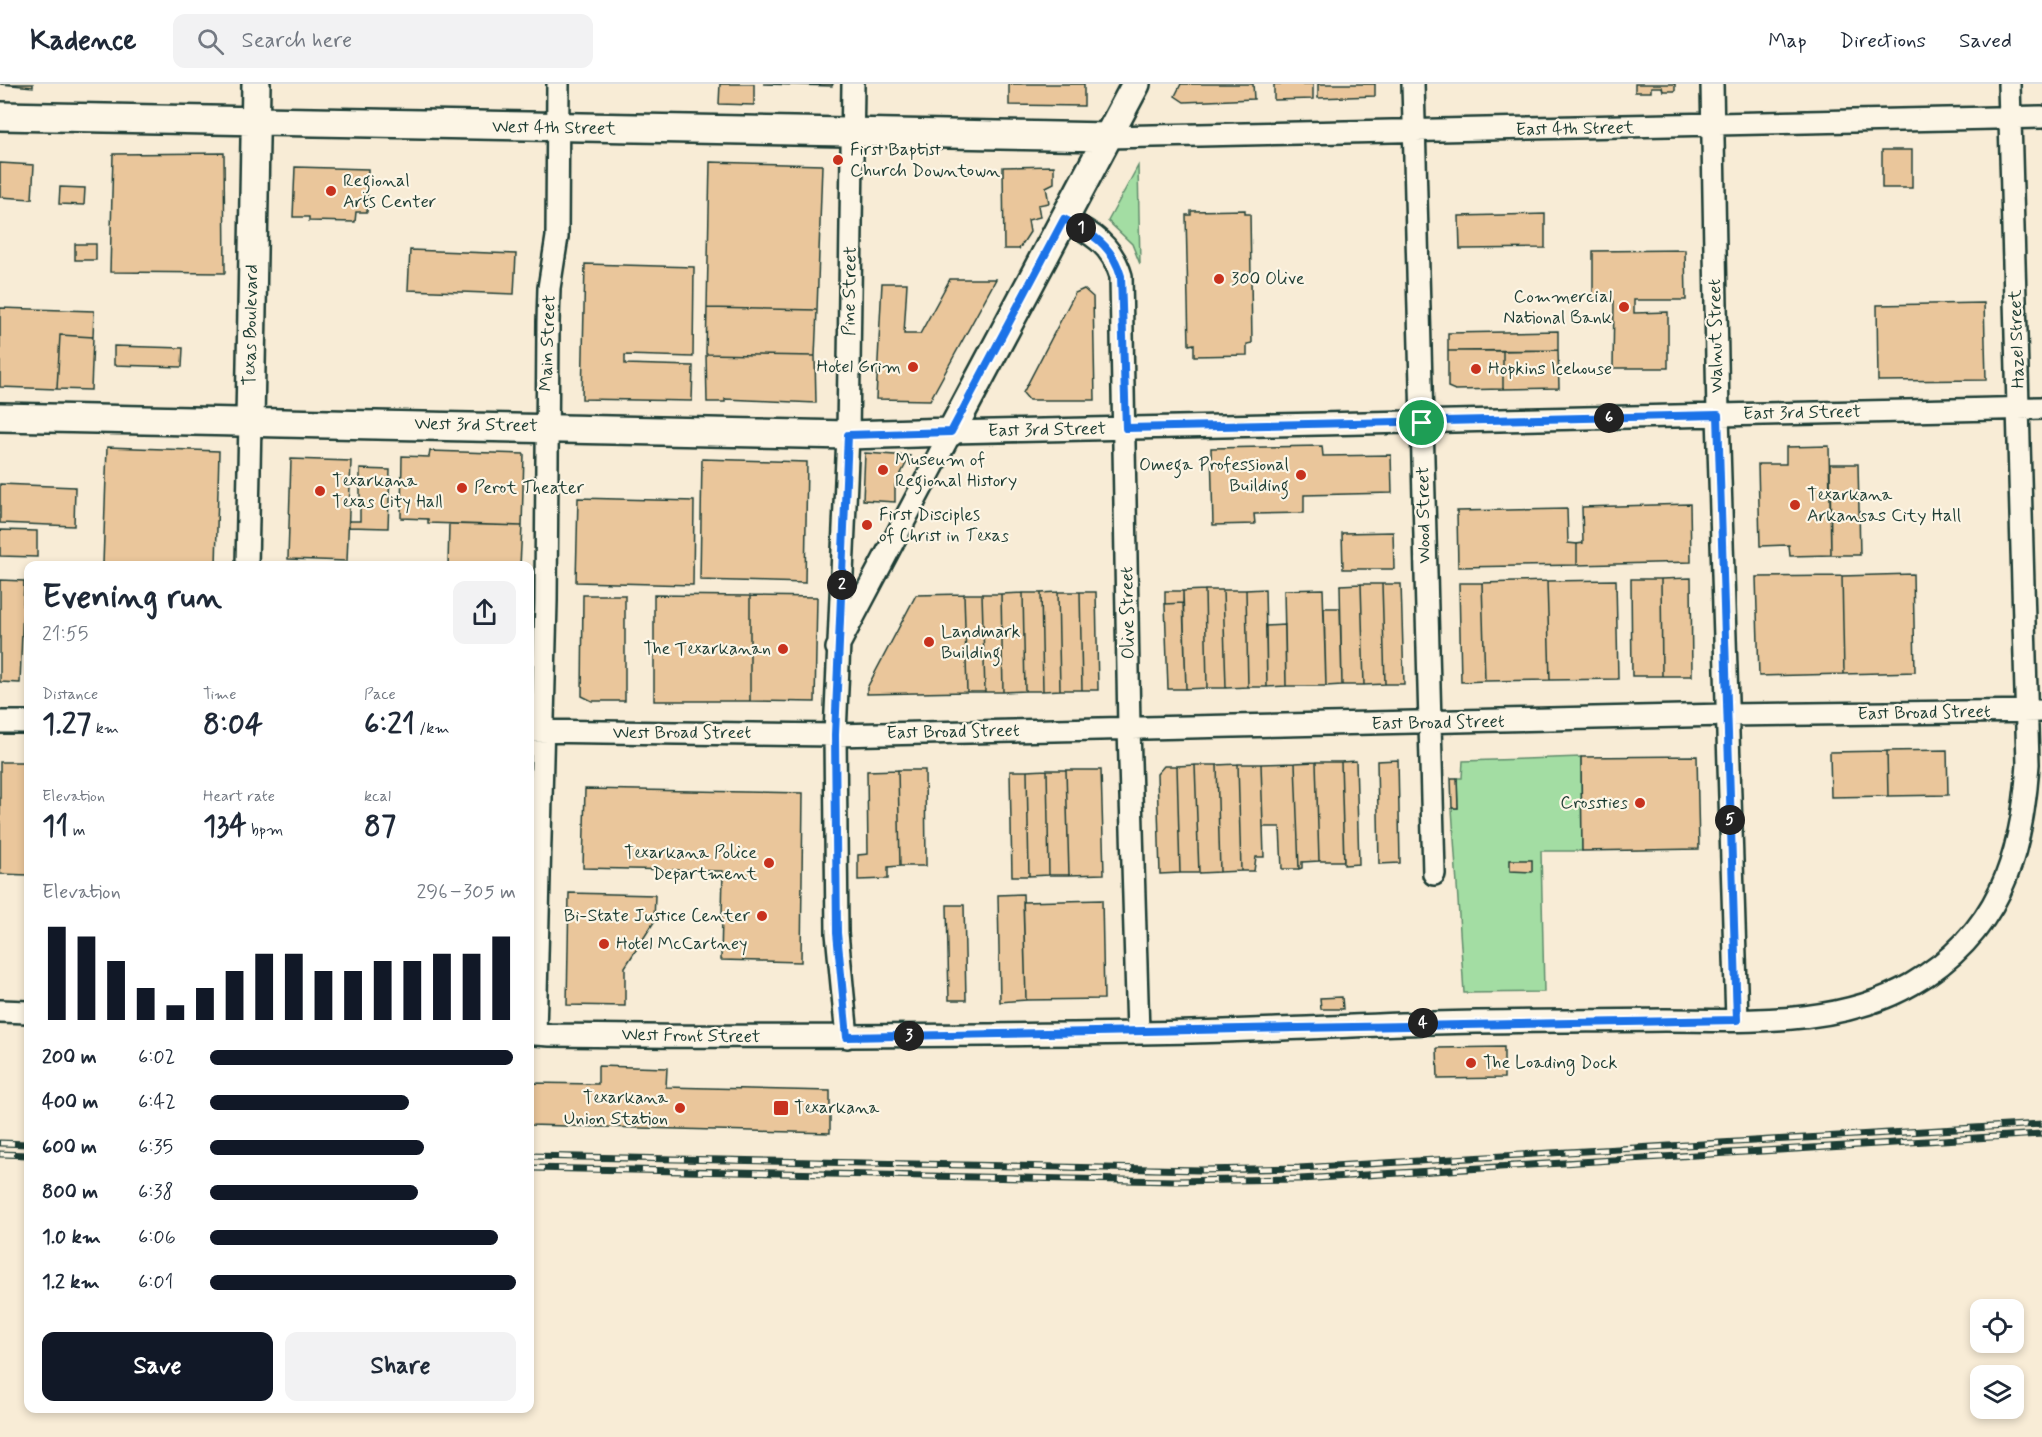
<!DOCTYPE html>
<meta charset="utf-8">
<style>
body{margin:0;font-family:Mynerve,sans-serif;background:#f2f2f3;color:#1f2937;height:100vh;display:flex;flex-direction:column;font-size:22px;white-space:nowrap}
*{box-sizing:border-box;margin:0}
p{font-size:20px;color:#747a83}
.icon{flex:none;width:33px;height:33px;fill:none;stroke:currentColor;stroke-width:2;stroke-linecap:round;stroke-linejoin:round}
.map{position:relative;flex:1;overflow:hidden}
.drawer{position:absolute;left:24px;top:477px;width:510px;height:852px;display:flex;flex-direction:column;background:#fff;border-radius:12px;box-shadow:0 3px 9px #0003}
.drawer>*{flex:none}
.fabs{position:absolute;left:1970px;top:1215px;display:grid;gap:12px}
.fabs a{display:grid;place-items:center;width:54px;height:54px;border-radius:12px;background:#fff;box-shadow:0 3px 9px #0003;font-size:30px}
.pin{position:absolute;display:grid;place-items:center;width:51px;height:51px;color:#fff;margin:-26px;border:3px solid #fff;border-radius:50%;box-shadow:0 2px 6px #0007}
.km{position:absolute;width:30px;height:30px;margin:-15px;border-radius:50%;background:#222;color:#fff;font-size:16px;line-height:30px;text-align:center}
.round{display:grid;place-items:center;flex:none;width:63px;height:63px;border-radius:12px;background:#f2f2f3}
.head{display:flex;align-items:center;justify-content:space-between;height:102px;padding:0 18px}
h1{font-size:33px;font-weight:700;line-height:45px}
.metrics{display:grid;grid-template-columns:repeat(3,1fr);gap:9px;height:102px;padding:6px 18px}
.metrics div{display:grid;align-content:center}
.metrics b{font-size:30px;font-weight:700}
.metrics small{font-size:16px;font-weight:400}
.metrics p{font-size:16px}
.chart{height:168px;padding:12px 18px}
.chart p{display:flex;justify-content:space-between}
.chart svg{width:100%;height:108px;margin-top:6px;stroke:#111827;stroke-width:6}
.cta{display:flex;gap:12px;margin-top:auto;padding:12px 18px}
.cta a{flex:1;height:69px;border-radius:12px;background:#111827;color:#fff;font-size:24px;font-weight:700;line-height:69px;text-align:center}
.cta a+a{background:#f2f2f3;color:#1f2937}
ul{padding:0 18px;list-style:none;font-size:20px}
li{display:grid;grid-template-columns:96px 72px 1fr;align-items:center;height:45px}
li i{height:15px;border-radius:8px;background:#111827}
header{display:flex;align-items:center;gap:36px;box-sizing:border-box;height:84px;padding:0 30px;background:#fff;border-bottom:2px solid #e0e1e3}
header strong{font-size:28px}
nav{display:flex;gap:33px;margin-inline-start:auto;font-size:21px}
.search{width:420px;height:54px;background:#f2f2f3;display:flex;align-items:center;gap:15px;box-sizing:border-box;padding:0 21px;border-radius:12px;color:#747a83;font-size:22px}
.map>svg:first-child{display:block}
.green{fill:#a3dda3;stroke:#618d6c;stroke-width:1.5}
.building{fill:#eac69b;stroke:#1f3d34;stroke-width:1.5}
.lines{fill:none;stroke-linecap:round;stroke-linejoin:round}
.minor-casing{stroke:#1f3d34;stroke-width:26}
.major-casing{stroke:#1f3d34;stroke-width:32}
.minor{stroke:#fcf5e5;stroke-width:21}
.major{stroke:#fcf5e5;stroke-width:27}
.rail-casing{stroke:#1f3d34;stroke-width:7}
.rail{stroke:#fcf5e5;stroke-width:4.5;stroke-dasharray:14;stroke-linecap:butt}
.route-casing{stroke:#fff;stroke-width:12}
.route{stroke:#1a73e8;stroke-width:8}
.poi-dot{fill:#c8321e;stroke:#fcf5e5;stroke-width:2}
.labels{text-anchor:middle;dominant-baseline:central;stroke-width:4.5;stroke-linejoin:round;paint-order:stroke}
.street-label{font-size:18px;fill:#1f3d34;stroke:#fcf5e5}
.poi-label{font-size:18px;fill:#1f3d34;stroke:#fcf5e5;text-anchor:start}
</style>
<header>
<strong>Kadence</strong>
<div class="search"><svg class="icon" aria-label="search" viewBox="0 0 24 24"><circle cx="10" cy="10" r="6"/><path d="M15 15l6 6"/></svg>Search here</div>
<nav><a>Map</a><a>Directions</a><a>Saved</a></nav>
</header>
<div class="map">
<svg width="2042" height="1353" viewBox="0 0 2042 1353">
<rect width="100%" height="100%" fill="#f8ecd6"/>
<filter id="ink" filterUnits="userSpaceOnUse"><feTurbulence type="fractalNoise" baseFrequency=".0167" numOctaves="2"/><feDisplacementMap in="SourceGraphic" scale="12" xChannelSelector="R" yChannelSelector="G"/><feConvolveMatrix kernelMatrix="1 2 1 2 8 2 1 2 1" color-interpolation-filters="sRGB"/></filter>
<g filter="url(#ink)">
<path class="green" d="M1138,82L1140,180L1132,160L1108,137Z
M1581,673L1582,767H1541L1544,908L1464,909L1452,724H1458L1457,694H1462L1463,677Z"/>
<path class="building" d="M0,0H33V3Z
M720,0H754V21L719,20Z
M763,0H833L832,2Z
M1009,0H1084V22L1009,21Z
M1181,0H1253L1254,15L1184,18L1175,12Z
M1274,0H1313V15L1274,16Z
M1318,0H1375V12L1318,14Z
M1635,0H1675V7H1663L1662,3H1651V8H1635Z
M1882,66H1912V104H1882Z
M224,69L225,189L110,188L113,70Z
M710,78L822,81L817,226L707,224Z
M0,79L34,81L32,115L0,113Z
M1054,82V99L1046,103L1049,119L1038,121L1040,133L1028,136L1030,148L1019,165H1004L1003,83Z
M295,83L368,85L367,128H356L355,138L309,137V133H293Z
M60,103L85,104L84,121L59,120Z
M1245,126V130H1250L1252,259L1247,260V271L1194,272V260L1189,261L1186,131H1191V127Z
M1545,130V164L1460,165L1459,132Z
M75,160H96V176H75Z
M410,166L516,170L514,210L408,206Z
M1685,166L1686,216H1634V229L1668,228V284H1613L1614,217H1593V167Z
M585,180L694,183L693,273L625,271V280L693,282L692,317L582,315Z
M950,195H996L930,316L876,315L882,199H907L904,250H920Z
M1084,205L1093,213L1095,316H1029L1023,309L1075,209Z
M1984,219L1986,296L1878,297L1877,221Z
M0,224L94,227L93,253L60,251L57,305L0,303Z
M707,224L817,226L815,272L706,270Z
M1558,247V266L1448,267V249Z
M60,251L93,253L91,306L57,305Z
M114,262L183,264L182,283L114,281Z
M1558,266L1559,304L1503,305V267Z
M1448,267H1503V305L1455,306L1448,303Z
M706,270L815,272L816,319L725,315V318H707Z
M1322,362L1323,372L1391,371L1392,409L1304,411V429L1254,430L1255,440L1213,441L1211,364Z
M1829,362L1831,471L1790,472L1789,461L1760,462L1758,380H1786V363Z
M107,363L219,367L216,482L103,480Z
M430,367L524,370L522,442L428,439V435L401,434L402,372L429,373Z
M865,369L910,372L895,401V418L863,416Z
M291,375L351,377L347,477L288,475Z
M702,375L807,378L805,499L700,496Z
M1830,380H1858L1860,471H1831Z
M360,385L390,386L388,444L349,443V437H360Z
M0,400L75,403L74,442L0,439Z
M578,414L694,417L693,501L576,498Z
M1690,420L1691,478L1577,481V460L1583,459L1582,423Z
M1567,425L1568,459L1577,460V481L1458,483L1457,427Z
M449,440L522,442L520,482H448Z
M0,446L37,447V473L0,472Z
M1393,448L1394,485H1343L1342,449Z
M1913,490L1915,588L1844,590L1842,492Z
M1842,492L1844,590L1759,592L1756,493Z
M1691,494L1692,592H1662L1661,495Z
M1631,495H1661L1662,592H1632Z
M0,496L24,497L20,599L0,598Z
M1616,496L1618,595L1550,596L1547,497Z
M1547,497L1550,596L1485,597L1482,499Z
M1459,499H1482L1485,597L1461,598Z
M1361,500H1382L1385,600L1364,601Z
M1361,500L1364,601H1342L1340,501Z
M1382,500H1401L1404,600H1385Z
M1265,505L1267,603H1248L1246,506Z
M1323,505L1326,602H1286L1284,506Z
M1205,506H1223L1226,604H1207Z
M1205,506L1207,604L1186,605L1183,507Z
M1223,506H1246L1248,603L1226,604Z
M1165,507H1183V519L1165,520Z
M1058,508H1080L1082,606H1060Z
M1058,508L1060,606L1043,607L1041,509Z
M1080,508H1096L1098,606H1082Z
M1023,509H1041L1043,607H1025Z
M1023,509L1025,607L1003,608L1001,510Z
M964,510H982L985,608H967Z
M964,510L967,608L867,610V604L916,511Z
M982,510H1001L1003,608H985Z
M583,511H625V617H592L582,612Z
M654,511L750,512V617H654Z
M750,512L817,513L815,618L750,617Z
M1183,519L1186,605H1168L1165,520Z
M1324,524H1340L1342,601L1326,602Z
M1285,541L1286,602L1267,603L1266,542Z
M1947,666L1948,711L1888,712L1887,667Z
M1887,667L1888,712L1831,713L1830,668Z
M1697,672L1699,765L1582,767L1581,673Z
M1398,676L1400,779L1379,780L1377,677Z
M1356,677L1359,780L1344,781L1341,678Z
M0,678H28V791L0,790Z
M1316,678L1319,777L1302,778V784L1299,785L1295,679Z
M1316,678H1341L1344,777H1319Z
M1295,679L1299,785H1282L1280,743H1263L1261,680Z
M1238,680L1241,787L1220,788L1217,681Z
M1238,680H1261L1264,773H1256L1254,787H1241Z
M1195,681L1199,789H1180L1177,682Z
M1195,681H1217L1220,788L1199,789Z
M1164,682H1177L1180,789L1160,790L1157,690Z
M898,686H925L926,782H900Z
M898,686L900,782L888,783V795L858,796V771L868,770L867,687Z
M1047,686H1066L1069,791H1049Z
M1047,686L1049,791L1029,792L1027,687Z
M1066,686H1101L1104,790L1069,791Z
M1010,687H1027L1029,792H1012Z
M1451,694H1457L1458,724H1452Z
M585,705L803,709L801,878L721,876L723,787L583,784Z
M1510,776H1532V788L1510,787Z
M569,809L655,811L654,838L625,883V922L567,921Z
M1023,810L1026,916L1000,918L998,811Z
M1102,816L1104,915L1026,916L1023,818Z
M947,821H964L966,916H949Z
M1342,913L1343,925H1321L1320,914Z
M1504,963V994L1438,995L1437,964Z
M598,982L667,984L666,1003L830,1007V1049L530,1041V999L598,1000Z"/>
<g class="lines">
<defs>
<path id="minor" d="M1413,0L1434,790
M1712,0L1718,331L1737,936
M1108,53L2042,33
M1064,135C1092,149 1112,161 1121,192L1129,644L1138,949
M247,482L250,337
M837,564L951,348L2042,324
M0,638H28
M530,647L835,651L1726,631L2042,627
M0,927L28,928
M530,946L535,950L550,951C747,954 943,952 1140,949C1238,948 1336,942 1434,939C1511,937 1587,937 1664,936C1746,936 1838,943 1912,900C1998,850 2022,775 2028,680L2009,0
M535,950L546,517L548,238L549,204L557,153L558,0
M847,953L837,849L835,651L848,351L853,0"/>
<path id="major" d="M0,32L1108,53
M0,333L848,351L951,348L1136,0
M250,337L256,0"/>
</defs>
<use href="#minor" class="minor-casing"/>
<use href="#major" class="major-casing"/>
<use href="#minor" class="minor"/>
<use href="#major" class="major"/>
<defs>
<path id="rail" d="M0,1059L28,1060
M0,1070L28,1071
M530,1072L1200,1086L1299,1084L2042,1040
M530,1084L1174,1097L1300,1095L2042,1050"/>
</defs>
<use href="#rail" class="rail-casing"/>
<use href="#rail" class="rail"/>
</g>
</g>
<g class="lines" filter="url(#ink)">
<defs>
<path id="route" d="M1064,135C1092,149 1112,161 1121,192L1126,344L1718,331L1737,936C1440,939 1144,949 847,953L837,849L835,651L848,351L951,348Z"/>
</defs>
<use href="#route" class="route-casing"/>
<use href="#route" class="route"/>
</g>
<g class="poi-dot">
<circle cx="838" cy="76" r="6"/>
<circle cx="331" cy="107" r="6"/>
<circle cx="1219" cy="195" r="6"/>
<circle cx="1624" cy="223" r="6"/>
<circle cx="913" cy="283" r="6"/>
<circle cx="1476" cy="285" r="6"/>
<circle cx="883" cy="386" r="6"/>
<circle cx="1301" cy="391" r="6"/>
<circle cx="462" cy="404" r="6"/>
<circle cx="320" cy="407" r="6"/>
<circle cx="1795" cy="421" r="6"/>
<circle cx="867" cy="441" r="6"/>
<circle cx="929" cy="558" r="6"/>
<circle cx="783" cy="565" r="6"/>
<circle cx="1640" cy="719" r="6"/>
<circle cx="769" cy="779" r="6"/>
<circle cx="762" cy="832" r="6"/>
<circle cx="604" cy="860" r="6"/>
<circle cx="1471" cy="979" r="6"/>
<circle cx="680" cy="1024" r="6"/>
<rect x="773" y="1016" width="16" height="16" rx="3"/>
</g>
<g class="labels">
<g class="street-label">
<text transform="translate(554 44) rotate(1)">West 4th Street</text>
<text transform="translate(1575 45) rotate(-1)">East 4th Street</text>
<text transform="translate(850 207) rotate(-89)">Pine Street</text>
<text transform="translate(251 241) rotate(-89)">Texas Boulevard</text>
<text transform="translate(1716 252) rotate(-91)">Walnut Street</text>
<text transform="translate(2017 255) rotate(-92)">Hazel Street</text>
<text transform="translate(548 259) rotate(-88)">Main Street</text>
<text transform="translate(1802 329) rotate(-1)">East 3rd Street</text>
<text transform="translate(476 341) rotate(1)">West 3rd Street</text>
<text transform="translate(1047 346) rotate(-1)">East 3rd Street</text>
<text transform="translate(1424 431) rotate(-91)">Wood Street</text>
<text transform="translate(1128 529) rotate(-91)">Olive Street</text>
<text transform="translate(1924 629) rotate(-1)">East Broad Street</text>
<text transform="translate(1438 639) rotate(-1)">East Broad Street</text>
<text transform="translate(953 648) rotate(-1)">East Broad Street</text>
<text x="682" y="649">West Broad Street</text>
<text transform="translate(691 952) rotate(1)">West Front Street</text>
</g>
<g class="poi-label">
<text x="850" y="66">First Baptist<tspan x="850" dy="21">Church Downtown</tspan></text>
<text x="343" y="97">Regional<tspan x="343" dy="21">Arts Center</tspan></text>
<text x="1231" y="195">300 Olive</text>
<text x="1612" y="213" text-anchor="end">Commercial<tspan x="1612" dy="21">National Bank</tspan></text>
<text x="901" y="283" text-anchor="end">Hotel Grim</text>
<text x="1488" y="285">Hopkins Icehouse</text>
<text x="895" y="376">Museum of<tspan x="895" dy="21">Regional History</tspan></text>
<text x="1289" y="381" text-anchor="end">Omega Professional<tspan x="1289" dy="21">Building</tspan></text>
<text x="332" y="397">Texarkana<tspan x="332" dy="21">Texas City Hall</tspan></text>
<text x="474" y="404">Perot Theater</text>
<text x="1807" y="411">Texarkana<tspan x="1807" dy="21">Arkansas City Hall</tspan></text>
<text x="879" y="431">First Disciples<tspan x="879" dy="21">of Christ in Texas</tspan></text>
<text x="941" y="548">Landmark<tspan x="941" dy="21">Building</tspan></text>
<text x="771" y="565" text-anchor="end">The Texarkanan</text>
<text x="1628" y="719" text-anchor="end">Crossties</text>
<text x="757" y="769" text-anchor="end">Texarkana Police<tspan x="757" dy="21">Department</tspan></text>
<text x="750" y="832" text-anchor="end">Bi-State Justice Center</text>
<text x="616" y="860">Hotel McCartney</text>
<text x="1483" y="979">The Loading Dock</text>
<text x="668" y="1014" text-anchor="end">Texarkana<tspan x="668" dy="21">Union Station</tspan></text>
<text x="794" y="1024">Texarkana</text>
</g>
</g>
</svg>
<div class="fabs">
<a><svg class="icon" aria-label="locate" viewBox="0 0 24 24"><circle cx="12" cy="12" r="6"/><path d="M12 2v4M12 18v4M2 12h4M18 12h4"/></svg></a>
<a><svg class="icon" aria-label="layers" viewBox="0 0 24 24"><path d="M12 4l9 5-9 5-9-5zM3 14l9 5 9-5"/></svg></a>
</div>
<div class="pin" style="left:1422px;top:339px;background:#1e9e55"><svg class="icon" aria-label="arrive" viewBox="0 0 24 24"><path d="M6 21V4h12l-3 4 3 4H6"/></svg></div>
<b class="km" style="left:1081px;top:144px">1</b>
<b class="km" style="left:842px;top:501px">2</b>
<b class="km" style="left:909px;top:952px">3</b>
<b class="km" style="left:1423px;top:939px">4</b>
<b class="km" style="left:1730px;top:736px">5</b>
<b class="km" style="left:1609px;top:334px">6</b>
<section class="drawer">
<div class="head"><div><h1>Evening run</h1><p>21:55</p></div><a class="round"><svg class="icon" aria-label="share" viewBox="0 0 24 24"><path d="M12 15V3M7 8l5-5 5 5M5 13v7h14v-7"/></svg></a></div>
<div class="metrics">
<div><p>Distance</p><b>1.27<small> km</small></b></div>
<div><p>Time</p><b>8:04</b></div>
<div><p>Pace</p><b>6:21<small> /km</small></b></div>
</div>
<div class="metrics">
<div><p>Elevation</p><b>11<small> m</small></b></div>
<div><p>Heart rate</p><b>134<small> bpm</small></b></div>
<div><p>kcal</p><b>87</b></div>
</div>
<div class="chart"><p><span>Elevation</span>296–305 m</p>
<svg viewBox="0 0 160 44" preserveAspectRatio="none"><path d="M5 44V6M15 44V10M25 44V20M35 44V31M45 44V38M55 44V31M65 44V24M75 44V17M85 44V17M95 44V24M105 44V24M115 44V20M125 44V20M135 44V17M145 44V17M155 44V10"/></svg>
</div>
<ul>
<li><b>200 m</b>6:02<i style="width:99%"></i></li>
<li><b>400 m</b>6:42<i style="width:65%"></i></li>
<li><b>600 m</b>6:35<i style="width:70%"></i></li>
<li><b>800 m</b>6:38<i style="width:68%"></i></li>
<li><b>1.0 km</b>6:06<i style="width:94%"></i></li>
<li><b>1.2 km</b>6:01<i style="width:100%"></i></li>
</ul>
<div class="cta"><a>Save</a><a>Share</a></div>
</section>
</div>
